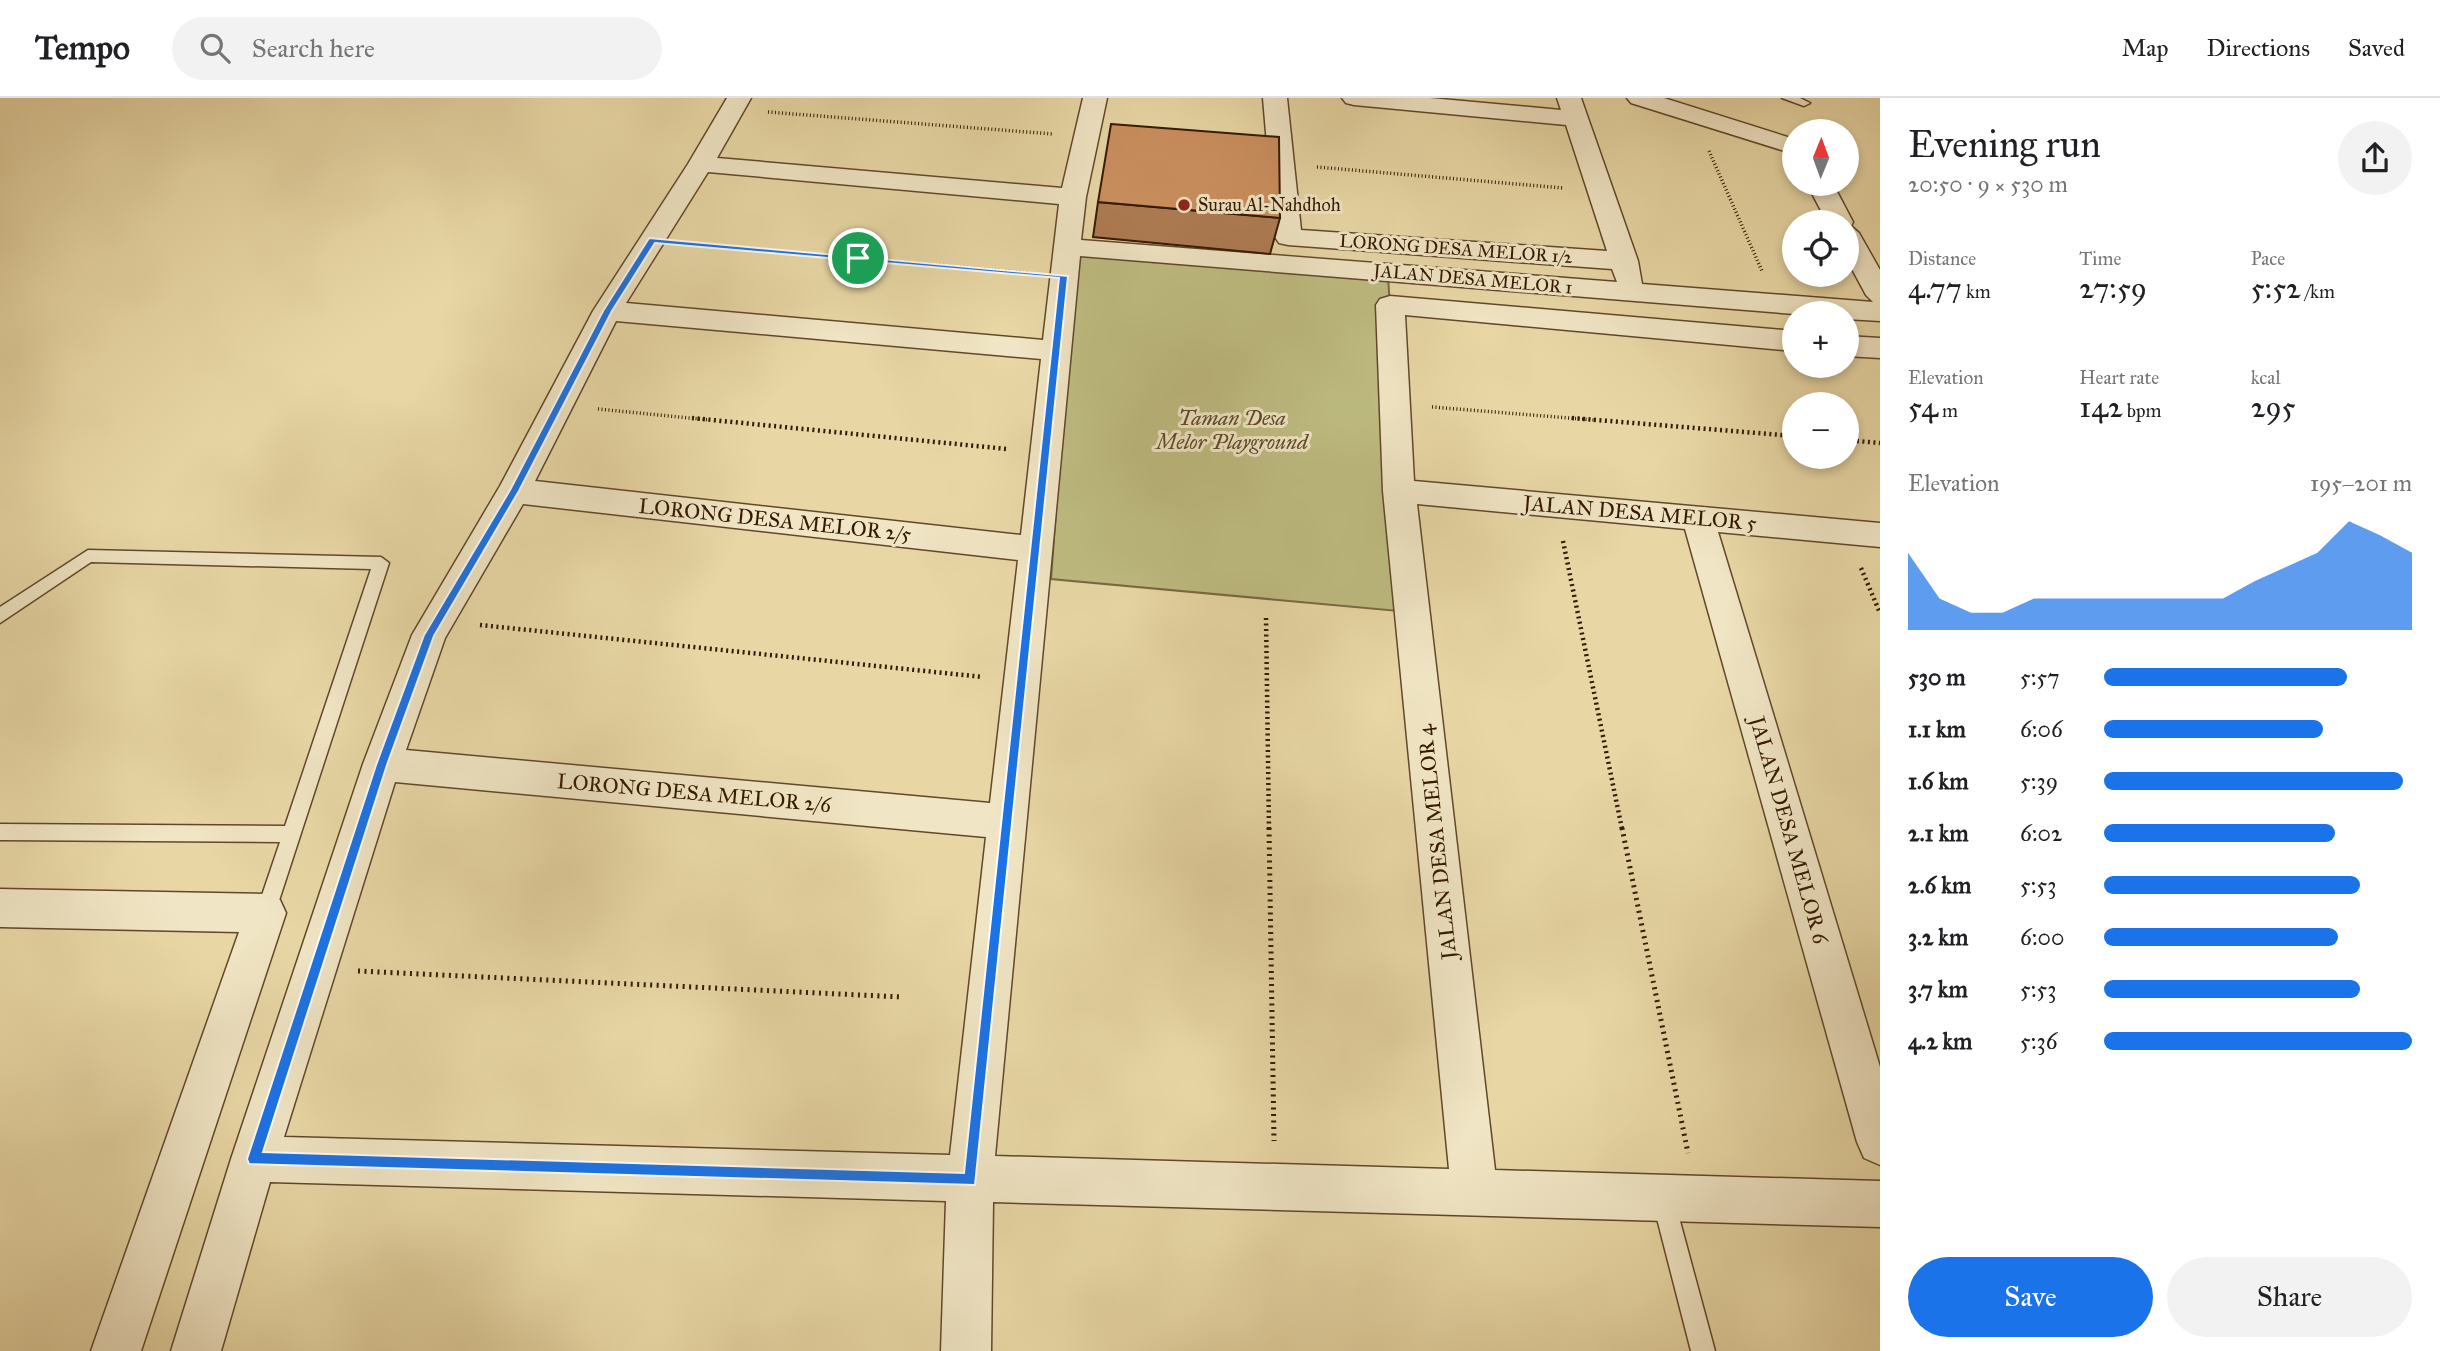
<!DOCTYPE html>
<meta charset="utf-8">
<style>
body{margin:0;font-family:"IM FELL Great Primer",serif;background:#f2f2f2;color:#202124;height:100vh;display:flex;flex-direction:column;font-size:26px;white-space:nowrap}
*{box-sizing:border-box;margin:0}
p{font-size:23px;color:#757577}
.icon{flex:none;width:38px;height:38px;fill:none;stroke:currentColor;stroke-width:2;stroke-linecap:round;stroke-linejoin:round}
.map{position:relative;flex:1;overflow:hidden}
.drawer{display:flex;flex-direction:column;background:#fff;width:560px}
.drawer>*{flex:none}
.needle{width:46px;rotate:1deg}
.fabs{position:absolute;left:1782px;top:21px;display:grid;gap:14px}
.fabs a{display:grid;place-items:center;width:77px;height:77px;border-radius:50%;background:#fff;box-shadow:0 4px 10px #0003;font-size:35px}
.pin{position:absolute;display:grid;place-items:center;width:60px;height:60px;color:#fff;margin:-30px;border:4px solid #fff;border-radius:50%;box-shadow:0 2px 7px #0007}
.round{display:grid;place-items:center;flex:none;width:74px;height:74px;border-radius:37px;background:#f2f2f2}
.head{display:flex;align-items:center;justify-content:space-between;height:119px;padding:0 28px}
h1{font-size:38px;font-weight:600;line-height:52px}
.stats{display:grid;grid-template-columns:repeat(3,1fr);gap:10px;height:119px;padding:7px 28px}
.stats div{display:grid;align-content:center}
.stats b{font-size:30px;font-weight:600}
.stats small{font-size:19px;font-weight:400}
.stats p{font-size:19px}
.chart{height:196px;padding:14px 28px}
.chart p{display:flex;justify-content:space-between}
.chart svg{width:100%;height:126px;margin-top:7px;fill:#1a73e8;opacity:.7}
.button{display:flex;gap:14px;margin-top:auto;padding:14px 28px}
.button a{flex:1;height:80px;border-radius:42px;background:#1a73e8;color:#fff;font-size:28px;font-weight:600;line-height:80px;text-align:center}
.button a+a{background:#f2f2f2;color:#202124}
ul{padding:0 28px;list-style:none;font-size:23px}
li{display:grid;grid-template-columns:112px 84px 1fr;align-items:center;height:52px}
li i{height:18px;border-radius:9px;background:#1a73e8}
header{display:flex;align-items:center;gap:42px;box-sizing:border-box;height:98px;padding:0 35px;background:#fff;border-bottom:2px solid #e0e0e0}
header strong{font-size:33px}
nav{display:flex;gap:38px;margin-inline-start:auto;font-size:24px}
.search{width:490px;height:63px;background:#f2f2f2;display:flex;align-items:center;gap:18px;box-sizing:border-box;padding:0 24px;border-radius:38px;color:#757577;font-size:26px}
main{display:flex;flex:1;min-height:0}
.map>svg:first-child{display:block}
.green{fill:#bebc81;stroke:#796a40;stroke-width:2}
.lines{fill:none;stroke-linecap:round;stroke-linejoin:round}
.lane-casing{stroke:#614829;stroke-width:3}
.street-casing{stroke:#614829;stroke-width:3}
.path-far2{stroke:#341900;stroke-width:3.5;stroke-dasharray:1 2.5;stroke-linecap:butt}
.path-far1{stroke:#341900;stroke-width:4.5;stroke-dasharray:2 3.5;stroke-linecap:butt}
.path{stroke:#341900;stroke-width:5;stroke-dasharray:2 4.5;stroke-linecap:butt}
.lane{fill:#f0e5c4;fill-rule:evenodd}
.street{fill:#f0e5c4;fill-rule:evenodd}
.wall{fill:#ae7b52;stroke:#341900;stroke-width:2}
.building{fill:#ca8f5f;stroke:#341900;stroke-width:2}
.route{fill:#1a73e8;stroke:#fff;stroke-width:2;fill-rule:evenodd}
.poi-dot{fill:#8f2418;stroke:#f0e5c4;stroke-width:2.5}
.labels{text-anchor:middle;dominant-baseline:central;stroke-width:6;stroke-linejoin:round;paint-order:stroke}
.far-poi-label{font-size:18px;fill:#341900;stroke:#f0e5c4;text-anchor:start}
.far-street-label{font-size:18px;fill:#341900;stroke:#f0e5c4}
.park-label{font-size:21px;font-style:italic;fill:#5d4a27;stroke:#f0e5c4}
.street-label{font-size:21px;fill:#341900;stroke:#f0e5c4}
</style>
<header>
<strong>Tempo</strong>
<div class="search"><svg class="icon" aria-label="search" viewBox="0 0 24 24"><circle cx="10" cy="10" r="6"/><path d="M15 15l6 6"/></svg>Search here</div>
<nav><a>Map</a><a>Directions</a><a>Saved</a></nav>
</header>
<main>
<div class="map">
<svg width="1880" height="1253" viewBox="0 0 1880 1253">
<rect width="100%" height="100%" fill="#e8d7a5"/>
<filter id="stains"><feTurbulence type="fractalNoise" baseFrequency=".00286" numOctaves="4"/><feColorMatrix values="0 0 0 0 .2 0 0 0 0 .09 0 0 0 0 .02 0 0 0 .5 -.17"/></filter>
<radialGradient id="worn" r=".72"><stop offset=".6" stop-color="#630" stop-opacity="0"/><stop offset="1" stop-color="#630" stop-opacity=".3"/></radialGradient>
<path class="green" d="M1075,154L1388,178L1409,514L1051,481Z"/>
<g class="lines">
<defs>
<path id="lane" d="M1782,0H1800L1810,5L1804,8Z
M88,452L381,459L389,465L273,821L266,824L259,821L256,815L280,744L0,742V726L285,728L371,471L91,464L0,525V509Z
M1663,1090L1671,1093L1674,1101L1715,1253H1691L1652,1101L1655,1093Z"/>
<path id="street" d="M727,0H751L717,60L1062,90L1083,0H1107L1086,99L1081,142L1617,184L1612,171L1288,147L1279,145L1275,139L1263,0H1287L1301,132L1607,153L1566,27L1354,7L1346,5L1342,0H1430L1561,12L1557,0H1581L1638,163L1642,186L1873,204L1866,197L1846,160V124H1827L1807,86H1833L1853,124L1851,128L1859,135L1880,172V223L1846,221V215L1794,216L1080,158L995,1058L1449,1071L1383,393L1376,207L1380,201L1390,198L1794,233V253L1405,217L1414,383L1880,425V449L1718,434L1880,969V1067L1864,1060L1857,1044L1685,431L1417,406L1495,1072L1880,1083V1129L993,1104L991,1253H941L946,1103L270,1084L221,1253H171L231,1061L363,666L412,537L500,388L593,213L688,66ZM708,74L1059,106L1043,242L626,205ZM616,223L1041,261L1021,437L535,383ZM523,406L1018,462L990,705L406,652L445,540ZM395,684L986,739L950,1057L284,1039Z
M1627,0H1664L1794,41V56L1631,5Z
M1846,238L1880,240V260L1846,258Z
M0,791L266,796L280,802L286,815L141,1253H91L239,834L0,829Z"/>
</defs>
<use href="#lane" class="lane-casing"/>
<use href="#street" class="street-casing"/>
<path class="path-far2" d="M768,14L1053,36
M1709,53L1762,173
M1317,69L1563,90
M688,145L1028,175
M1432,309L1594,322
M598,311L710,322"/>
<path class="path-far1" d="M692,320L1007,351
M1572,320L1794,338
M1846,342L1880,345
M1563,443L1622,731
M1861,470L1880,515
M1266,520L1269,731
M480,527L983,579"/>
<path class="path" d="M1269,730L1274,1043
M1622,730L1688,1055
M358,873L902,899"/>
<use href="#lane" class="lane"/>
<use href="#street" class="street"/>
</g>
<path class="wall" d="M1098,104L1280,120L1270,156L1093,139Z"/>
<path class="building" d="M1111,26L1279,39L1280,120L1098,104Z"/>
<path class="route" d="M649,140L1068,178L975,1087L249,1066L247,1061L376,667L424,537L510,392L603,213ZM655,145L1059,180L964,1075L263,1054L387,667L434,538L519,393L612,213Z"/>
<circle class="poi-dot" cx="1184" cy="107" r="7"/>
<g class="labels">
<g class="far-poi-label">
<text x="1198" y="107">Surau Al-Nahdhoh</text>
</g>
<g class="far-street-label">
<text transform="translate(1456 151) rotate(4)">LORONG DESA MELOR 1/2</text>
<text transform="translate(1473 181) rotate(5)">JALAN DESA MELOR 1</text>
</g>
<g class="park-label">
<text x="1232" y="320">Taman Desa<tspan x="1232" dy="24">Melor Playground</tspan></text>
</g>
<g class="street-label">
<text transform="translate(1640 415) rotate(5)">JALAN DESA MELOR 5</text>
<text transform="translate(775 422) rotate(6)">LORONG DESA MELOR 2/5</text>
<text transform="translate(694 695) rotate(5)">LORONG DESA MELOR 2/6</text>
<text transform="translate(1789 732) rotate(74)">JALAN DESA MELOR 6</text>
<text transform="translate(1437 744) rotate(-96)">JALAN DESA MELOR 4</text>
</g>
</g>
<rect width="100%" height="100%" filter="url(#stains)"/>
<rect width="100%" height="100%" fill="url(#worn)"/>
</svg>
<div class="fabs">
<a><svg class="needle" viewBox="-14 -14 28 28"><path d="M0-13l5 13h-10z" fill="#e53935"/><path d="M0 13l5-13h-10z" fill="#757577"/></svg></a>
<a><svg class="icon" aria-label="locate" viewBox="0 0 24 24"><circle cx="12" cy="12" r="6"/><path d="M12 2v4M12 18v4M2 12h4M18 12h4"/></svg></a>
<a>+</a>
<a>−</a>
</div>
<div class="pin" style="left:858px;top:160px;background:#1e9e55"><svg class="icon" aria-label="arrive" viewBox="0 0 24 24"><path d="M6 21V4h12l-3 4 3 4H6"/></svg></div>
</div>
<section class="drawer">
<div class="head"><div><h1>Evening run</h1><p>20:50 · 9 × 530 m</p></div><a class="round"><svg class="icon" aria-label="share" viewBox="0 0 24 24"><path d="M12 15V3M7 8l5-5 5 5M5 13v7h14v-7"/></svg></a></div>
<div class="stats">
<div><p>Distance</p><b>4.77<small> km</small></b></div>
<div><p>Time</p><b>27:59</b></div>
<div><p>Pace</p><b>5:52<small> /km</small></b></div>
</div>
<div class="stats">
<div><p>Elevation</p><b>54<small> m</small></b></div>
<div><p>Heart rate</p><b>142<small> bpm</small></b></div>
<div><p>kcal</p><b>295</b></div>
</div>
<div class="chart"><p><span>Elevation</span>195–201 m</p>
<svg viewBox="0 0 160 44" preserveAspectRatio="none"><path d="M0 44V17L10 33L20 38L30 38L40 33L50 33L60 33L70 33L80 33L90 33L100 33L110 27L120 22L130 17L140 6L150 11L160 17V44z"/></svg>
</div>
<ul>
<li><b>530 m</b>5:57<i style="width:79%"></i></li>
<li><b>1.1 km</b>6:06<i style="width:71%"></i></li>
<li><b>1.6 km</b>5:39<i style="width:97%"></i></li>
<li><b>2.1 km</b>6:02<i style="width:75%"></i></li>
<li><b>2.6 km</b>5:53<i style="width:83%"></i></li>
<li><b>3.2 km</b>6:00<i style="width:76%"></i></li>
<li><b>3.7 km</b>5:53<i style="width:83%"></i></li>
<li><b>4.2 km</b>5:36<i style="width:100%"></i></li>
</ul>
<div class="button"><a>Save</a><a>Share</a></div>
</section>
</main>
